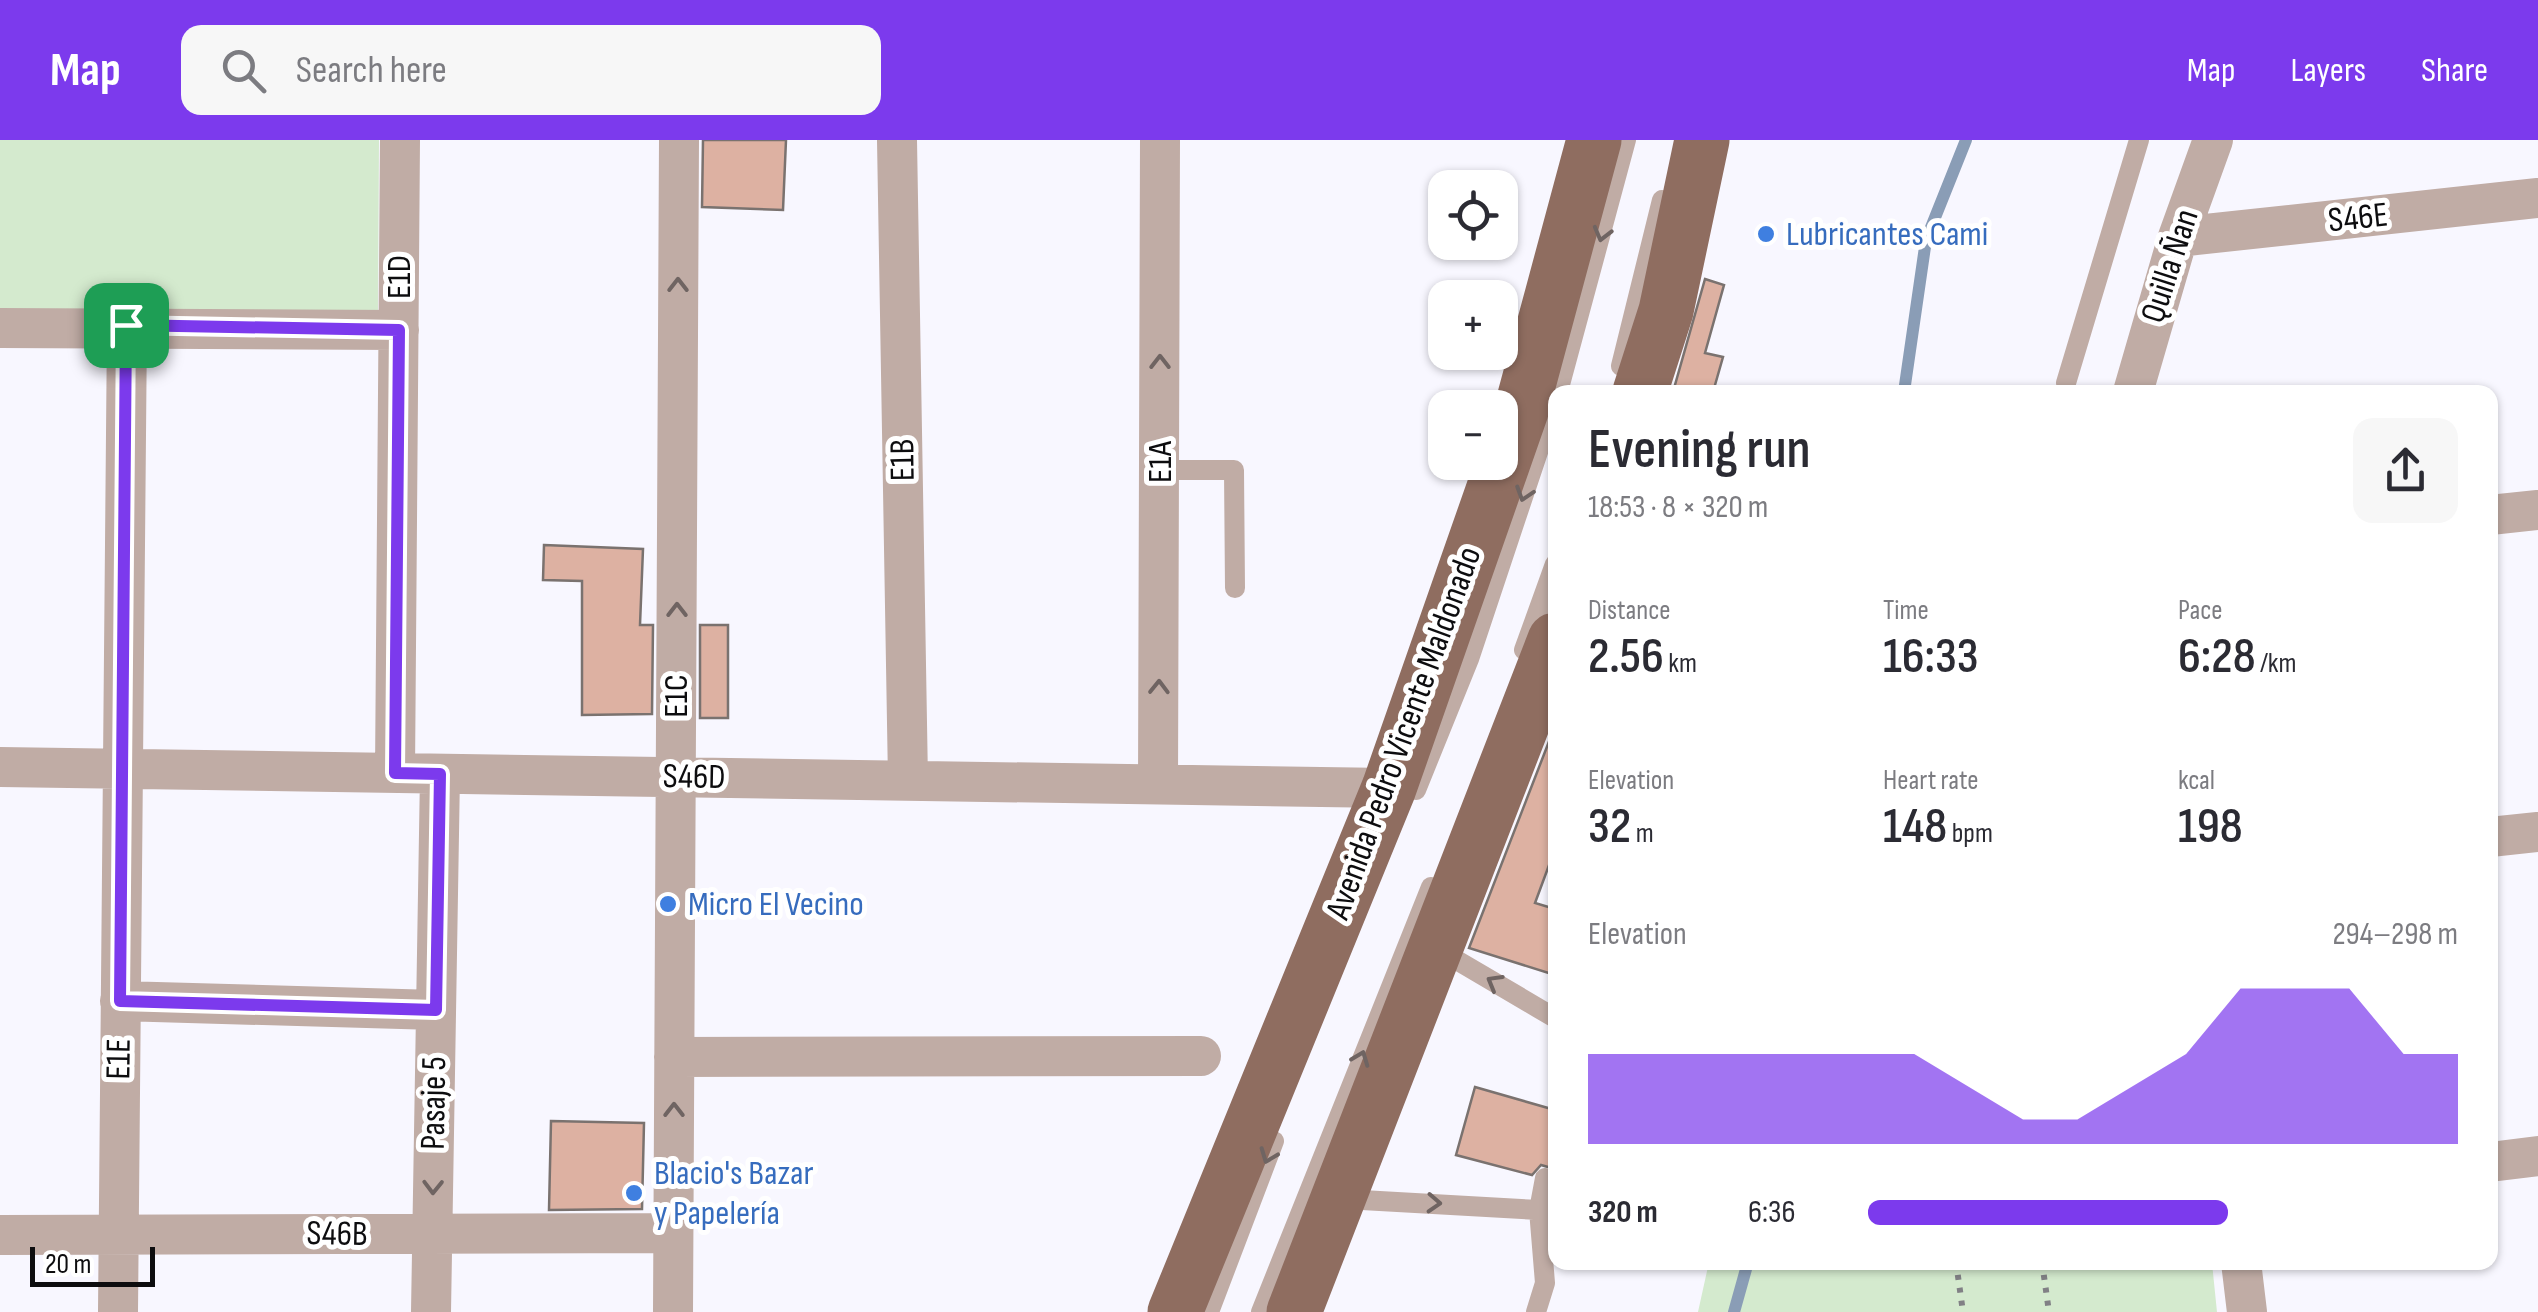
<!DOCTYPE html>
<meta charset="utf-8">
<style>
body{margin:0;font-family:"Sofia Sans Condensed",sans-serif;background:#f7f7f7;color:#2b2b33;height:100vh;display:flex;flex-direction:column;font-size:38px;white-space:nowrap}
*{box-sizing:border-box;margin:0}
p{font-size:32px;color:#7c7c81}
.icon{flex:none;width:55px;height:55px;fill:none;stroke:currentColor;stroke-width:2;stroke-linecap:round;stroke-linejoin:round}
.map{position:relative;flex:1;overflow:hidden}
.details{position:absolute;left:1548px;top:245px;width:950px;height:885px;display:flex;flex-direction:column;background:#fff;border-radius:20px;box-shadow:0 2px 8px #0004}
.details>*{flex:none}
.controls{position:absolute;left:1428px;top:30px;display:grid;gap:20px}
.controls a{display:grid;place-items:center;width:90px;height:90px;border-radius:20px;background:#fff;box-shadow:0 2px 8px #0004;font-size:50px}
.scale{position:absolute;left:30px;bottom:25px;width:125px;box-sizing:border-box;padding-left:10px;border:5px solid #0d0d0f;border-top:0;font-size:28px;line-height:35px;white-space:nowrap;color:#0d0d0f;-webkit-text-stroke:8px #fff;paint-order:stroke}
.pin{position:absolute;display:grid;place-items:center;width:85px;height:85px;color:#fff;margin:-42px;border-radius:20px;box-shadow:0 5px 15px #0006}
.round{display:grid;place-items:center;flex:none;width:105px;height:105px;border-radius:20px;background:#f7f7f7}
.overview{display:flex;align-items:center;justify-content:space-between;height:170px;padding:0 40px}
h1{font-size:55px;font-weight:600;line-height:75px}
.stats{display:grid;grid-template-columns:repeat(3,1fr);gap:15px;height:170px;padding:10px 40px}
.stats div{display:grid;align-content:center}
.stats b{font-size:50px;font-weight:600}
.stats small{font-size:28px;font-weight:400}
.stats p{font-size:28px}
.chart{height:280px;padding:20px 40px}
.chart p{display:flex;justify-content:space-between}
.chart svg{width:100%;height:180px;margin-top:10px;fill:#7c3aed;opacity:.7}
ul{padding:0 40px;list-style:none;font-size:32px}
li{display:grid;grid-template-columns:160px 120px 1fr;align-items:center;height:75px}
li i{height:25px;border-radius:12px;background:#7c3aed}
header{display:flex;align-items:center;gap:60px;box-sizing:border-box;height:140px;padding:0 50px;background:#7c3aed;color:#fff}
header strong{font-size:48px}
nav{display:flex;gap:55px;margin-inline-start:auto;font-size:35px}
.search{width:700px;height:90px;background:#f7f7f7;display:flex;align-items:center;gap:25px;box-sizing:border-box;padding:0 35px;border-radius:20px;color:#7c7c81;font-size:38px}
.map>svg:first-child{display:block}
.green{fill:#d4eace}
.lines{fill:none;stroke-linecap:round;stroke-linejoin:round}
.stream{stroke:#8a9db6;stroke-width:12}
.building{fill:#ddb1a2;stroke:#7a726f;stroke-width:2.5}
.path{stroke:#818085;stroke-width:6;stroke-dasharray:5 8;stroke-linecap:butt}
.lane{stroke:#c0aca5;stroke-width:20}
.street{stroke:#c0aca5;stroke-width:40}
.primary{stroke:#8f6d60;stroke-width:55}
.oneway{stroke:#6f6462}
.route-casing{stroke:#fff;stroke-width:20}
.route{stroke:#7c3aed;stroke-width:12}
.shop-dot{fill:#3f7fe0;stroke:#fff;stroke-width:4}
.labels{text-anchor:middle;dominant-baseline:central;stroke-width:10;stroke-linejoin:round;paint-order:stroke}
.street-label{font-size:35px;fill:#0d0d0f;stroke:#fff}
.shop-label{font-size:35px;fill:#366cbe;stroke:#fff;text-anchor:start}
</style>
<header>
<strong>Map</strong>
<div class="search"><svg class="icon" aria-label="search" viewBox="0 0 24 24"><circle cx="10" cy="10" r="6"/><path d="M15 15l6 6"/></svg>Search here</div>
<nav><a>Map</a><a>Layers</a><a>Share</a></nav>
</header>
<div class="map">
<svg width="2538" height="1172" viewBox="0 0 2538 1172">
<rect width="100%" height="100%" fill="#f8f7ff"/>
<path class="green" d="M0,0H379L378,171L0,169Z
M1709,1122L2212,1123L2217,1172H1698Z"/>
<g class="lines">
<path class="stream" d="M1904,252L1926,100L1966,0
M1734,1172L1748,1122"/>
</g>
<path class="building" d="M703,0H786L783,70L702,67Z
M1705,139L1724,145L1705,213L1723,217L1713,252H1673Z
M544,405L643,409L640,485H653L652,574L582,575V441L543,440Z
M700,485H728V578H700Z
M1555,586V709L1535,763L1555,769V835L1469,808Z
M1475,947L1555,970V1029L1541,1025L1532,1035L1456,1015Z
M551,981L644,983L642,1069L549,1070Z"/>
<g class="lines">
<path class="path" d="M1956,1122L1963,1172
M2042,1122L2049,1172"/>
<path class="lane" d="M1621,226L1662,60
M2066,243L2139,0
M1558,252L1626,0
M1161,330H1234L1235,448
M1524,510L1555,424
M1416,650L1469,519L1555,261
M1436,808L1555,878
M1344,1059L1539,1070L1545,1038
M1209,1172L1274,1001
M1261,1172L1431,747
M1536,1172L1545,1143L1539,1070L1555,1072"/>
<path class="street" d="M897,0L908,641
M2178,97L2538,58
M0,188L399,190
M2133,252L2178,97L2213,0
M2490,375L2538,370
M0,627L1389,648
M395,633L400,0
M1158,644L1160,0
M2490,697L2538,692
M120,861L436,870
M674,917L1201,916
M2490,1022L2538,1016
M0,1095L673,1093
M2241,1122L2247,1172
M118,1172L127,185
M431,1172L440,634
M673,1172L679,0"/>
<path class="primary" d="M1640,252L1666,171L1702,0
M1175,1172L1389,648L1521,271L1594,0
M1294,1172L1555,500"/>
</g>
<defs><path id="oneway-chevron" d="M-2-3.5L2.5 0L-2 3.5" fill="none" stroke-width="1.6" stroke-linecap="round" stroke-linejoin="round" transform="scale(2.5)"/></defs>
<g class="oneway">
<use href="#oneway-chevron" transform="translate(1602 94) rotate(105)"/>
<use href="#oneway-chevron" transform="translate(678 145) rotate(-90)"/>
<use href="#oneway-chevron" transform="translate(1160 222) rotate(-90)"/>
<use href="#oneway-chevron" transform="translate(1524 354) rotate(108)"/>
<use href="#oneway-chevron" transform="translate(677 470) rotate(-90)"/>
<use href="#oneway-chevron" transform="translate(1159 547) rotate(-89)"/>
<use href="#oneway-chevron" transform="translate(1494 842) rotate(-150)"/>
<use href="#oneway-chevron" transform="translate(1361 918) rotate(-69)"/>
<use href="#oneway-chevron" transform="translate(674 970) rotate(-90)"/>
<use href="#oneway-chevron" transform="translate(1268 1016) rotate(111)"/>
<use href="#oneway-chevron" transform="translate(433 1047) rotate(91)"/>
<use href="#oneway-chevron" transform="translate(1434 1063) rotate(3)"/>
</g>
<g class="lines">
<defs>
<path id="route" d="M126,185L399,190L395,633L440,634L436,870L120,861Z"/>
</defs>
<use href="#route" class="route-casing"/>
<use href="#route" class="route"/>
</g>
<g class="shop-dot">
<circle cx="1766" cy="94" r="10"/>
<circle cx="668" cy="764" r="10"/>
<circle cx="634" cy="1053" r="10"/>
</g>
<g class="labels">
<g class="street-label">
<text transform="translate(2358 78) rotate(-6)">S46E</text>
<text transform="translate(2170 126) rotate(-72)">Quilla Ñan</text>
<text transform="translate(399 137) rotate(-90)">E1D</text>
<text transform="translate(903 320) rotate(-91)">E1B</text>
<text transform="translate(1160 322) rotate(-90)">E1A</text>
<text transform="translate(676 556) rotate(-90)">E1C</text>
<text transform="translate(1404 593) rotate(-70)">Avenida Pedro Vicente Maldonado</text>
<text transform="translate(694 637) rotate(1)">S46D</text>
<text transform="translate(119 919) rotate(-89)">E1E</text>
<text transform="translate(434 963) rotate(-89)">Pasaje 5</text>
<text transform="translate(337 1094) rotate(1)">S46B</text>
</g>
<g class="shop-label">
<text x="1786" y="94">Lubricantes Cami</text>
<text x="688" y="764">Micro El Vecino</text>
<text x="654" y="1033">Blacio's Bazar<tspan x="654" dy="40">y Papelería</tspan></text>
</g>
</g>
</svg>
<div class="controls">
<a><svg class="icon" aria-label="locate" viewBox="0 0 24 24"><circle cx="12" cy="12" r="6"/><path d="M12 2v4M12 18v4M2 12h4M18 12h4"/></svg></a>
<a>+</a>
<a>−</a>
</div>
<div class="scale">20 m</div>
<div class="pin" style="left:126px;top:185px;background:#1e9e55"><svg class="icon" aria-label="arrive" viewBox="0 0 24 24"><path d="M6 21V4h12l-3 4 3 4H6"/></svg></div>
<section class="details">
<div class="overview"><div><h1>Evening run</h1><p>18:53 · 8 × 320 m</p></div><a class="round"><svg class="icon" aria-label="share" viewBox="0 0 24 24"><path d="M12 15V3M7 8l5-5 5 5M5 13v7h14v-7"/></svg></a></div>
<div class="stats">
<div><p>Distance</p><b>2.56<small> km</small></b></div>
<div><p>Time</p><b>16:33</b></div>
<div><p>Pace</p><b>6:28<small> /km</small></b></div>
</div>
<div class="stats">
<div><p>Elevation</p><b>32<small> m</small></b></div>
<div><p>Heart rate</p><b>148<small> bpm</small></b></div>
<div><p>kcal</p><b>198</b></div>
</div>
<div class="chart"><p><span>Elevation</span>294–298 m</p>
<svg viewBox="0 0 160 44" preserveAspectRatio="none"><path d="M0 44V22L10 22L20 22L30 22L40 22L50 22L60 22L70 30L80 38L90 38L100 30L110 22L120 6L130 6L140 6L150 22L160 22V44z"/></svg>
</div>
<ul>
<li><b>320 m</b>6:36<i style="width:61%"></i></li>
</ul>
</section>
</div>
